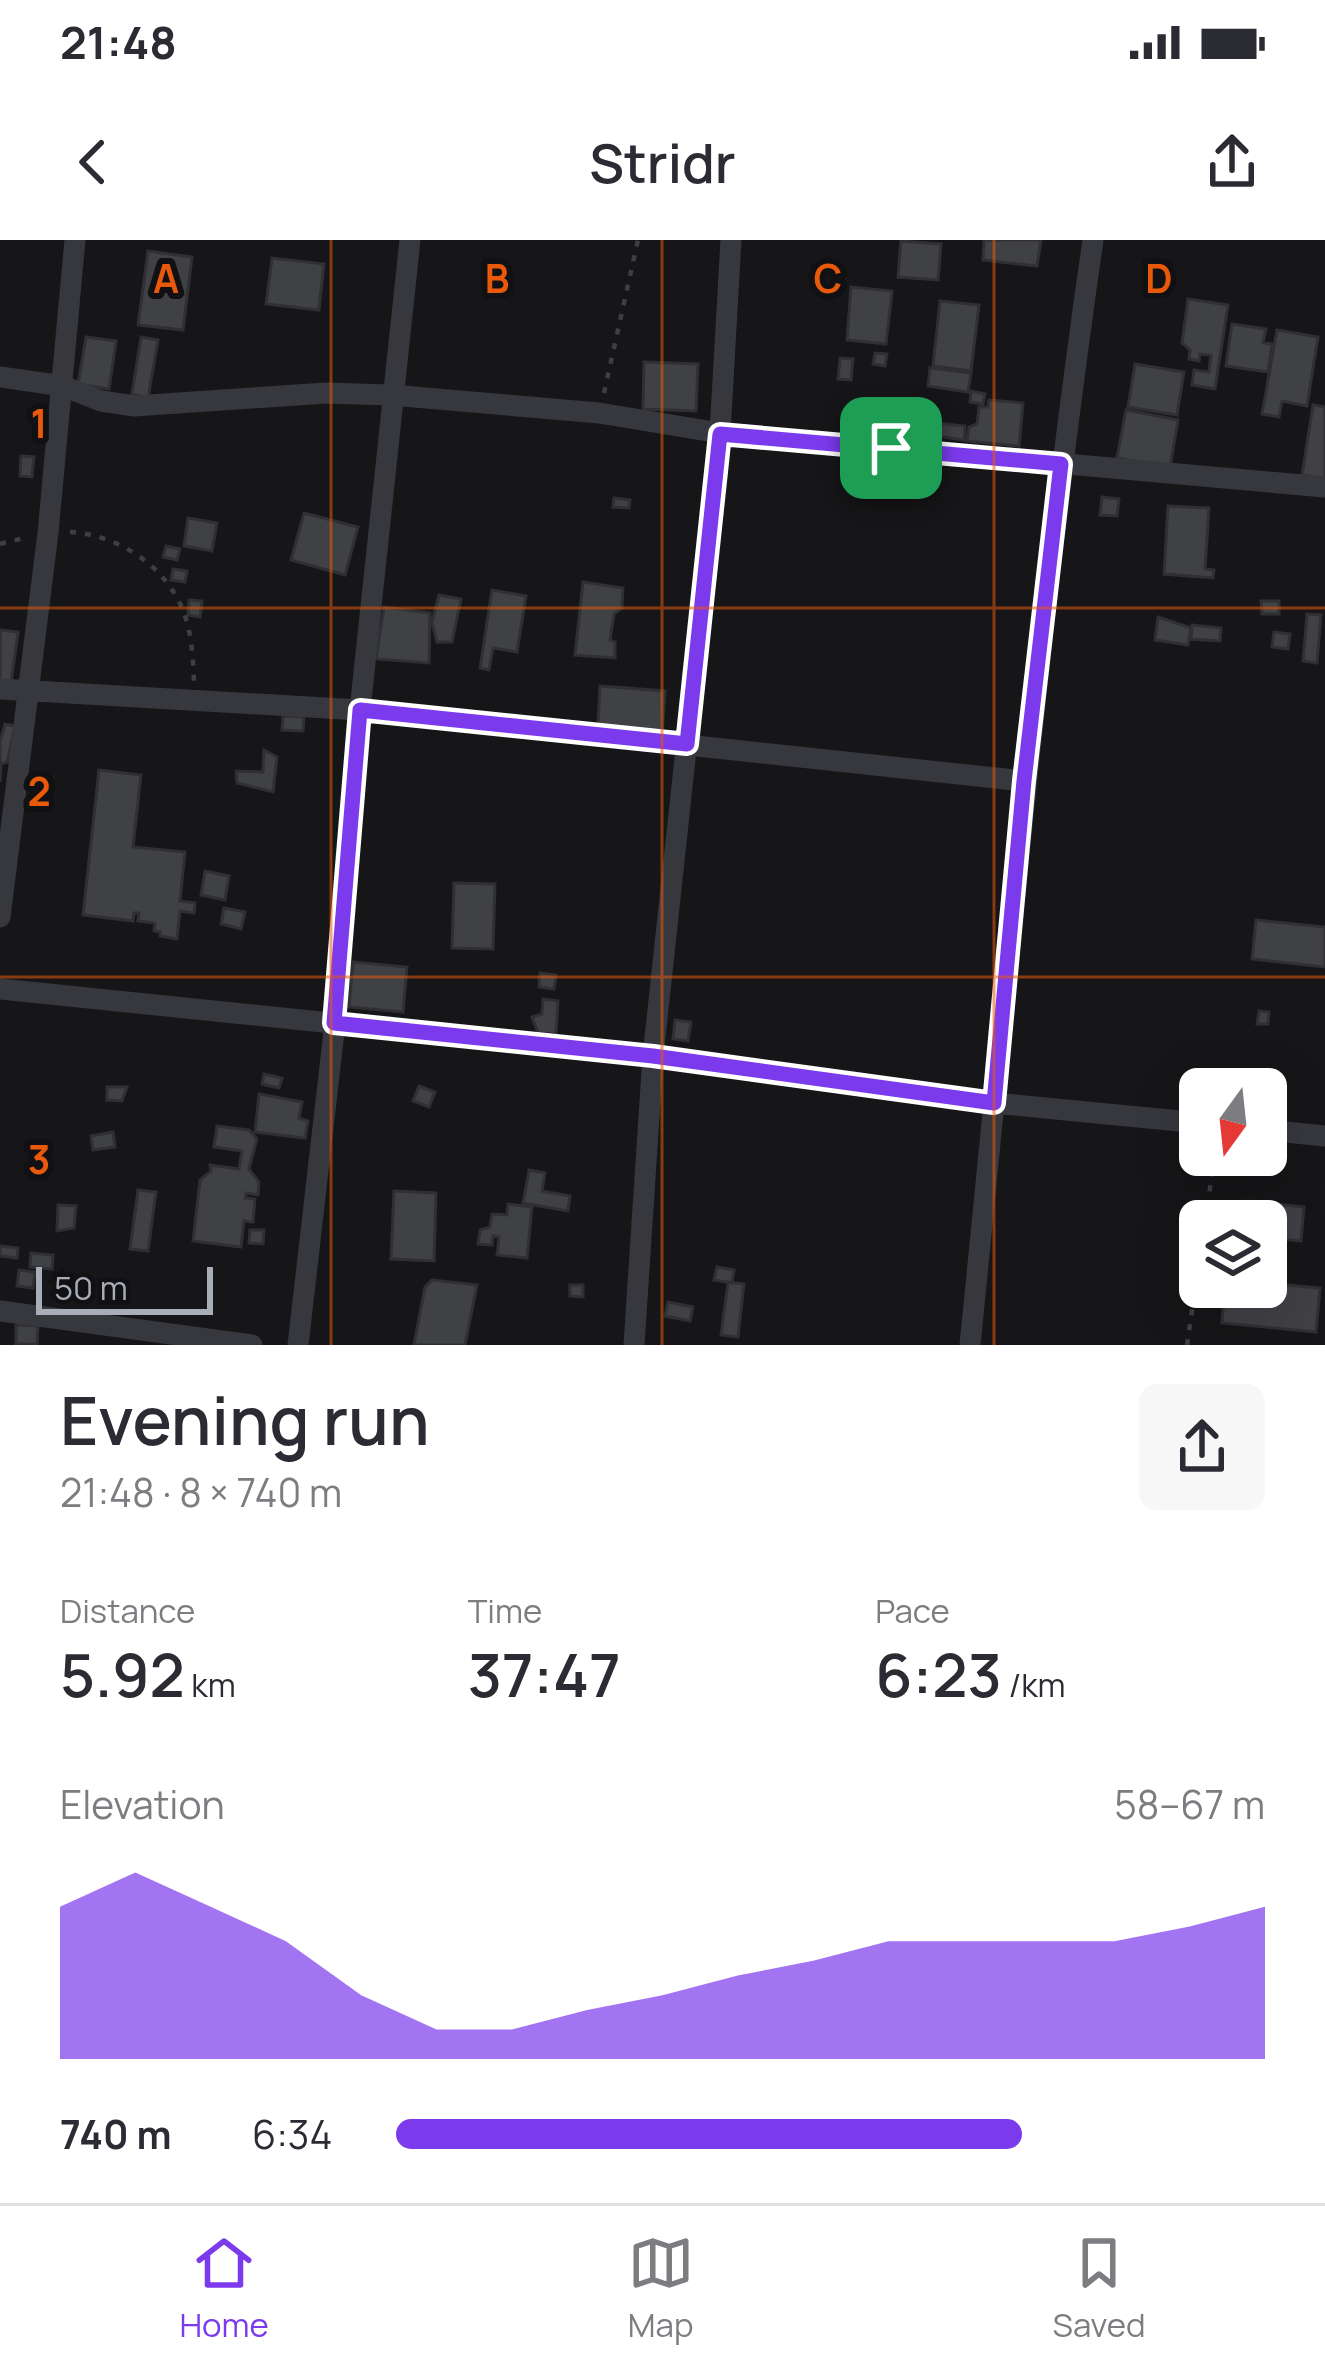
<!DOCTYPE html>
<meta charset="utf-8">
<style>
body{margin:0;font-family:Manrope,sans-serif;background:#f7f7f7;color:#2b2b33;height:100vh;display:flex;flex-direction:column;font-size:45px;white-space:nowrap}
*{box-sizing:border-box;margin:0}
p{font-size:39px;color:#7c7c81}
.icon{flex:none;width:66px;height:66px;fill:none;stroke:currentColor;stroke-width:2;stroke-linecap:round;stroke-linejoin:round}
.map{position:relative;height:1105px;overflow:hidden}
.sheet{display:flex;flex-direction:column;background:#fff;flex:1}
.sheet>*{flex:none}
.needle{width:78px;rotate:195deg}
.buttons{position:absolute;left:1179px;top:828px;display:grid;gap:24px}
.buttons a{display:grid;place-items:center;width:108px;height:108px;border-radius:18px;background:#fff;box-shadow:0 12px 48px #0002;font-size:60px}
.scale{position:absolute;left:36px;bottom:30px;width:177px;box-sizing:border-box;padding-left:12px;border:6px solid #a8adb8;border-top:0;font-size:33px;line-height:42px;white-space:nowrap;color:#a8adb8;-webkit-text-stroke:9px #111113;paint-order:stroke}
.pin{position:absolute;display:grid;place-items:center;width:102px;height:102px;color:#fff;margin:-51px;border-radius:24px;box-shadow:0 6px 18px #0006}
.round{display:grid;place-items:center;flex:none;width:126px;height:126px;border-radius:18px;background:#f7f7f7}
.headline{display:flex;align-items:center;justify-content:space-between;height:204px;padding:0 60px}
h1{font-size:66px;font-weight:600;line-height:90px}
.metrics{display:grid;grid-template-columns:repeat(3,1fr);gap:18px;height:204px;padding:12px 60px}
.metrics div{display:grid;align-content:center}
.metrics b{font-size:60px;font-weight:600}
.metrics small{font-size:33px;font-weight:400}
.metrics p{font-size:33px}
.chart{height:336px;padding:24px 60px}
.chart p{display:flex;justify-content:space-between}
.chart svg{width:100%;height:216px;margin-top:12px;fill:#7c3aed;opacity:.7}
ul{padding:0 60px;list-style:none;font-size:39px}
li{display:grid;grid-template-columns:192px 144px 1fr;align-items:center;height:90px}
li i{height:30px;border-radius:15px;background:#7c3aed}
.status{display:flex;justify-content:space-between;align-items:center;height:84px;padding:0 60px;background:#fff;direction:ltr}
.status svg{height:33px;fill:currentColor}
header{display:flex;justify-content:space-between;align-items:center;height:156px;padding:0 60px;background:#fff;font-size:54px;font-weight:600}
.menu{display:flex;justify-content:space-around;align-items:center;height:168px;border-top:3px solid #e1e1e2;background:#fff;font-size:33px;color:#7c7c81}
.menu a{display:grid;justify-items:center;gap:6px}
.menu .selected{color:#7c3aed}
.map>svg:first-child{display:block}
.building{fill:#404145;stroke:#303034;stroke-width:3}
.lines{fill:none;stroke-linecap:round;stroke-linejoin:round}
.path{stroke:#3d3f44;stroke-width:4.5;stroke-dasharray:6 9;stroke-linecap:butt}
.street{stroke:#37383d;stroke-width:21}
.route-casing{stroke:#fff;stroke-width:24}
.route{stroke:#7c3aed;stroke-width:15}
.grid{fill:none;stroke:#e8590c;stroke-width:3;stroke-opacity:0.55}
.grid-label{font-size:39px;text-anchor:middle;font-weight:bold;fill:#e8590c;stroke:#111113;stroke-width:12;stroke-linejoin:round;paint-order:stroke}
</style>
<div class="status"><b>21:48</b><svg viewBox="0 0 49 12"><path d="M0 12V9h3v3zM5 12V6h3v6zM10 12V3h3v9zM15 12V0h3v12zM26 1h20v11H26zM47 4h2v5h-2z"/></svg></div>
<header><svg class="icon" aria-label="back" viewBox="0 0 24 24"><path d="M15 5l-7 7 7 7"/></svg>Stridr<svg class="icon" aria-label="share" viewBox="0 0 24 24"><path d="M12 15V3M7 8l5-5 5 5M5 13v7h14v-7"/></svg></header>
<div class="map">
<svg width="1325" height="1105" viewBox="0 0 1325 1105">
<rect width="100%" height="100%" fill="#161618"/>
<path class="building" d="M984,0H1041L1037,26L983,20Z
M901,1L941,4L938,40L898,37Z
M148,11L192,17L183,90L138,85Z
M272,18L324,24L319,70L266,64Z
M851,47L892,51L886,104L847,100Z
M1188,59L1228,65L1215,149L1192,145L1194,130L1209,132L1211,115L1200,114L1199,121L1189,119L1190,110L1182,103Z
M940,61L979,65L971,131L933,126Z
M1232,84L1266,89L1263,103L1272,104L1268,132L1226,126Z
M1277,90L1318,97L1307,166L1282,161L1279,177L1262,174Z
M86,97L116,101L109,149L78,144Z
M141,97L158,100L148,158L132,154Z
M875,113L887,114L885,126L873,124Z
M840,118L853,119L851,140L838,139Z
M644,122L698,124L696,171L643,169Z
M1135,124L1184,132L1177,175L1128,167Z
M930,128L971,133L968,152L928,146Z
M971,151L985,154L983,164L970,162Z
M989,160L1023,163L1019,206L967,201L969,187L977,184L979,167H988Z
M1313,165L1325,167V239L1302,235Z
M1126,170L1178,180L1170,227L1117,218Z
M937,183L965,186L964,200L935,196Z
M21,216L34,217L32,237L20,236Z
M1102,257L1119,259L1117,276L1100,275Z
M614,258L630,260L629,268L613,267Z
M1168,266L1209,268L1205,329L1214,330L1213,338L1164,334Z
M304,273L358,287L345,335L291,320Z
M188,278L217,283L212,311L184,306Z
M166,306L180,309L177,320L163,317Z
M173,329L187,331L185,342L171,340Z
M583,342L623,348L622,368L614,374L610,400L615,402V418L575,415Z
M492,350L526,356L517,412L493,408L489,430L480,428Z
M439,355L461,359L452,402H437L432,382Z
M189,360L202,361L200,377L188,375Z
M1261,361H1279V374H1262Z
M384,367L430,373L429,423L376,419Z
M1307,374L1321,375L1317,423L1303,421Z
M1158,377L1191,388L1188,405L1155,400Z
M1192,385L1221,388L1220,401L1191,399Z
M0,390L18,392L11,443L0,442Z
M1274,392L1290,394L1288,409L1272,407Z
M600,446L665,451L662,496L598,486Z
M283,476L304,477L303,491L282,490Z
M5,484L15,486L7,522L1,524L0,542V501Z
M264,510L277,517L273,552L237,543L236,531L263,532Z
M99,530L141,535L133,607L185,612L180,661L195,663L194,673L180,671L177,699L160,696V692L154,691L155,683L138,681L139,673H134L133,681L83,675Z
M205,631L229,636L225,660L201,655Z
M454,643L495,644L493,709L452,708Z
M224,668L245,672L241,689L221,684Z
M1256,680L1325,687V727L1252,719Z
M353,722L407,727L403,772L349,767Z
M540,733L556,735L554,749L539,747Z
M543,759L558,761L556,794L538,793L532,777L542,774Z
M1259,771L1269,772L1268,784H1257Z
M675,780L691,782L688,801L673,799Z
M264,834L282,838L279,848L262,844Z
M419,846L435,852L429,867L413,861Z
M107,847H127L122,861L107,860Z
M259,854L302,862L299,878L308,881L305,898L255,892Z
M217,886L249,890L257,899L249,929L259,942L258,955L246,953L245,958L255,959L253,982L244,981L241,1007L193,1001L200,940L211,931L210,925L239,929L242,911L214,907Z
M113,892L115,907L93,910L91,896Z
M529,930L545,933L542,951L570,956L568,971L523,963Z
M138,950L156,952L148,1011L130,1009Z
M394,951L436,953L434,1021L391,1019Z
M1248,961L1304,967L1301,1001L1266,998V981H1246Z
M508,964L532,967L527,1018L497,1015L499,997L493,996L492,1005L478,1004L480,990L490,987L492,974L507,975Z
M58,965L76,966L74,988L57,991Z
M250,990H264L263,1004L249,1003Z
M0,1006L18,1008L17,1018L0,1016Z
M31,1013L53,1015L52,1029L30,1027Z
M717,1027L734,1030L732,1043L714,1040Z
M19,1030L35,1032L33,1048L17,1046Z
M432,1040L477,1045L465,1105H414L425,1047Z
M728,1042L744,1044L738,1097L721,1095Z
M1266,1043L1320,1048L1316,1092L1222,1083L1225,1047H1266Z
M570,1045H583V1057L570,1056Z
M668,1062L693,1067L690,1081L665,1076Z
M16,1085L38,1086L37,1104H16Z"/>
<g class="lines">
<path class="path" d="M604,153L638,0
M70,292C120,295 169,328 185,376C192,397 193,419 194,441
M0,304L24,298
M1205,981L1215,915
M1187,1105L1200,1015"/>
<path class="street" d="M0,137L63,146L101,161L134,166L326,153L391,155L599,173L720,193L1325,247
M0,449L360,470L1024,541
M0,677L48,293L75,0
M0,749L653,816L994,863L1200,883
M1266,890L1325,896
M0,1071L252,1105
M298,1105L335,783L360,470L410,0
M634,1105L653,816L720,193L731,0
M970,1105C1007,736 1040,367 1093,0"/>
</g>
<g class="lines">
<defs>
<path id="route" d="M720,194L1061,224L1024,541L994,863L653,816L334,783L360,470L687,504Z"/>
</defs>
<use href="#route" class="route-casing"/>
<use href="#route" class="route"/>
</g>
<path class="grid" d="M331,0V1105M662,0V1105M994,0V1105M0,368H1325M0,737H1325"/>
<g class="grid-label">
<text x="166" y="53">A</text>
<text x="497" y="53">B</text>
<text x="828" y="53">C</text>
<text x="1159" y="53">D</text>
<text x="39" y="198">1</text>
<text x="39" y="566">2</text>
<text x="39" y="934">3</text>
</g>
</svg>
<div class="buttons">
<a><svg class="needle" viewBox="-14 -14 28 28"><path d="M0-13l5 13h-10z" fill="#e53935"/><path d="M0 13l5-13h-10z" fill="#7c7c81"/></svg></a>
<a><svg class="icon" aria-label="layers" viewBox="0 0 24 24"><path d="M12 4l9 5-9 5-9-5zM3 14l9 5 9-5"/></svg></a>
</div>
<div class="scale">50 m</div>
<div class="pin" style="left:891px;top:208px;background:#1e9e55"><svg class="icon" aria-label="arrive" viewBox="0 0 24 24"><path d="M6 21V4h12l-3 4 3 4H6"/></svg></div>
</div>
<section class="sheet">
<div class="headline"><div><h1>Evening run</h1><p>21:48 · 8 × 740 m</p></div><a class="round"><svg class="icon" aria-label="share" viewBox="0 0 24 24"><path d="M12 15V3M7 8l5-5 5 5M5 13v7h14v-7"/></svg></a></div>
<div class="metrics">
<div><p>Distance</p><b>5.92<small> km</small></b></div>
<div><p>Time</p><b>37:47</b></div>
<div><p>Pace</p><b>6:23<small> /km</small></b></div>
</div>
<div class="chart"><p><span>Elevation</span>58–67 m</p>
<svg viewBox="0 0 160 44" preserveAspectRatio="none"><path d="M0 44V13L10 6L20 13L30 20L40 31L50 38L60 38L70 34L80 31L90 27L100 24L110 20L120 20L130 20L140 20L150 17L160 13V44z"/></svg>
</div>
<ul>
<li><b>740 m</b>6:34<i style="width:72%"></i></li>
</ul>
</section>
<nav class="menu">
<a class="selected"><svg class="icon" aria-label="home" viewBox="0 0 24 24"><path d="M3 11l9-7 9 7M6 9v11h12V9"/></svg>Home</a>
<a><svg class="icon" aria-label="map" viewBox="0 0 24 24"><path d="M3 6l6-2 6 2 6-2v14l-6 2-6-2-6 2zM9 4v14M15 6v14"/></svg>Map</a>
<a><svg class="icon" aria-label="saved" viewBox="0 0 24 24"><path d="M7 4h10v16l-5-4-5 4z"/></svg>Saved</a>
</nav>
